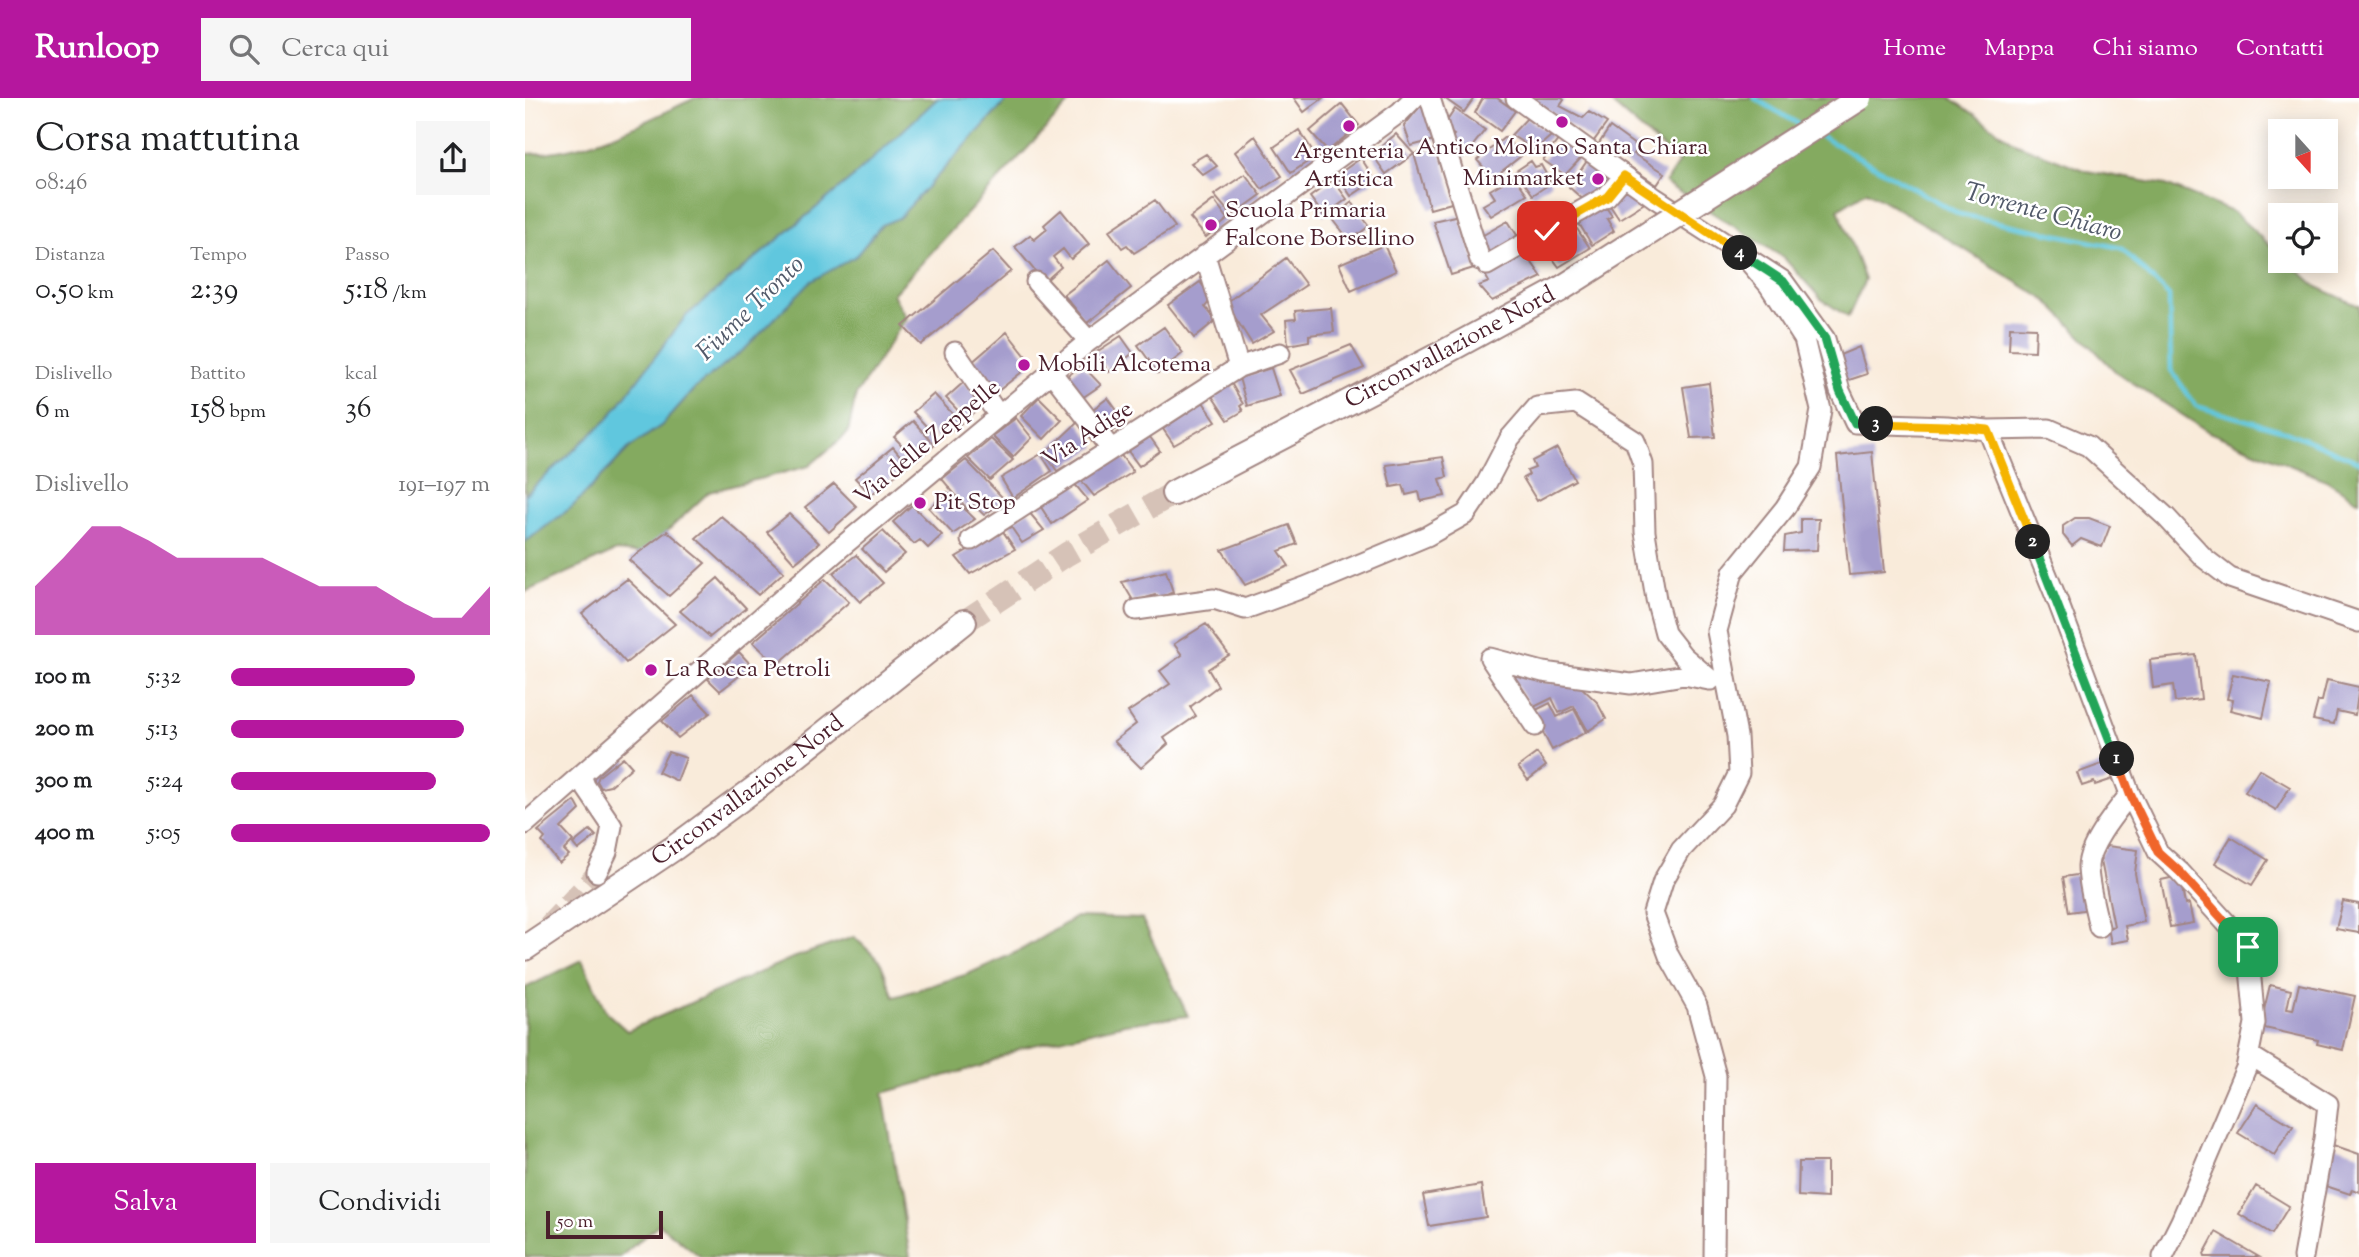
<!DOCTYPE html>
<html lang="it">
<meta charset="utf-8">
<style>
body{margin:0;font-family:"Sorts Mill Goudy",serif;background:#f6f6f6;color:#202124;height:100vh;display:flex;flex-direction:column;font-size:26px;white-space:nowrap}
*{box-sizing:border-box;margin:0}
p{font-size:23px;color:#757577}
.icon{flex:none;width:38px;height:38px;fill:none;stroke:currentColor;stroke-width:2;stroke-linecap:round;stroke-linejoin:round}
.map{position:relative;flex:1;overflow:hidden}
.details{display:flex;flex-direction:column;background:#fff;width:525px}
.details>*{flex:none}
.needle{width:46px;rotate:159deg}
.controls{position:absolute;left:1743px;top:21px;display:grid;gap:14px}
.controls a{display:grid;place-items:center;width:70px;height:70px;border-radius:0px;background:#fff;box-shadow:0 4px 18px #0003;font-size:35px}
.scale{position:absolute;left:21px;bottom:18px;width:117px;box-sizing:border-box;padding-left:7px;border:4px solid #4a1f2b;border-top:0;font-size:19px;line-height:24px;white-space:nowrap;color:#4a1f2b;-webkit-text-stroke:5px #fff;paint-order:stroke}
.pin{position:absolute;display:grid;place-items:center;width:60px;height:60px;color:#fff;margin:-30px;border-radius:14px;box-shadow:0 4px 10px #0006}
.km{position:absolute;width:35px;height:35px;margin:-18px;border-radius:50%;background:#222;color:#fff;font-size:19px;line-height:35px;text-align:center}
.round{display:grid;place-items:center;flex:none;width:74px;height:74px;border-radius:0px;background:#f6f6f6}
.headline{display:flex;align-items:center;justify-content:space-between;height:119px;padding:0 35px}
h1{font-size:38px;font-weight:600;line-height:52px}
.figures{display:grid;grid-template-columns:repeat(3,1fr);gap:10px;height:119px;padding:7px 35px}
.figures div{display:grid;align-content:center}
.figures b{font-size:30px;font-weight:600}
.figures small{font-size:19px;font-weight:400}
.figures p{font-size:19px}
.chart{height:196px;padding:14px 35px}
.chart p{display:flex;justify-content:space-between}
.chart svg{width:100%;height:126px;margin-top:7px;fill:#b5179e;opacity:.7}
.primary-button{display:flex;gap:14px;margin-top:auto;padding:14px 35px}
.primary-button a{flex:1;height:80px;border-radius:0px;background:#b5179e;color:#fff;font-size:28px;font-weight:600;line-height:80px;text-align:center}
.primary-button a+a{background:#f6f6f6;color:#202124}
ul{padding:0 35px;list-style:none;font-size:23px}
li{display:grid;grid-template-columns:112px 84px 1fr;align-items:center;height:52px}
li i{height:18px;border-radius:9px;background:#b5179e}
header{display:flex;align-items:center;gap:42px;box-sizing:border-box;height:98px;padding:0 35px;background:#b5179e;color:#fff}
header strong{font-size:33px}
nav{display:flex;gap:38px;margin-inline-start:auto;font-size:24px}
.search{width:490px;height:63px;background:#f6f6f6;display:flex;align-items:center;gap:18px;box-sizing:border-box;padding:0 24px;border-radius:0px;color:#757577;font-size:26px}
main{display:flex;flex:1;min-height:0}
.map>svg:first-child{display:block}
.forest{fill:#84aa60;stroke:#676446;stroke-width:2}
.water{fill:#61c7de;stroke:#567384;stroke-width:2}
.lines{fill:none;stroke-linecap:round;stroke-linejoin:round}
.stream{stroke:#61c7de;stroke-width:4.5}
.building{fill:#a59dcd}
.minor-tunnel{stroke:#d6c2b7;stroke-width:19;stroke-dasharray:19 10;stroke-linecap:butt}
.major-tunnel{stroke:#d6c2b7;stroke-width:24;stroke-dasharray:24 12;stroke-linecap:butt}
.minor-casing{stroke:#a28582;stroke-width:23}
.major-casing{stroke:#a28582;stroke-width:28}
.minor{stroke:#fff;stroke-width:19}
.major{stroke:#fff;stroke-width:24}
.major-bridge-casing{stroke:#a28582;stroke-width:28;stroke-linecap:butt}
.major-bridge{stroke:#fff;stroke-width:24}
.split-1-casing{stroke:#fff;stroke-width:14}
.split-2-casing{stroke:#fff;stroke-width:14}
.split-3-casing{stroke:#fff;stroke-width:14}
.split-4-casing{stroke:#fff;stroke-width:14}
.split-5-casing{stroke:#fff;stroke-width:14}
.split-1{stroke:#f0652b;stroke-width:9}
.split-2{stroke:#22a559;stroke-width:9}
.split-3{stroke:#f5b400;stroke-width:9}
.split-4{stroke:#22a559;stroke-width:9}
.split-5{stroke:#f5b400;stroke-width:9}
.poi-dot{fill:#b5179e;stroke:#fff;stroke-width:2.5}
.labels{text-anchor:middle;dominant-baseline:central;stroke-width:5;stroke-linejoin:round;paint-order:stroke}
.poi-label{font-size:24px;fill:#4a1f2b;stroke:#fff;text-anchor:start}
.street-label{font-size:24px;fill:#4a1f2b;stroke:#fff}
.water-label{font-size:26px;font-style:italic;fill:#525a6a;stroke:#fff}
</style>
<header>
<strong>Runloop</strong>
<div class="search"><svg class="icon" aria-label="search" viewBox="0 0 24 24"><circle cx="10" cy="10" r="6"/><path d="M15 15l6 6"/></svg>Cerca qui</div>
<nav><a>Home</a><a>Mappa</a><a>Chi siamo</a><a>Contatti</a></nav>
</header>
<main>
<section class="details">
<div class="headline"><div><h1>Corsa mattutina</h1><p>08:46</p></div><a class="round"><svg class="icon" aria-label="share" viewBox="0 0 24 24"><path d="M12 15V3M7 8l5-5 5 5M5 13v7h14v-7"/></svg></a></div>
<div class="figures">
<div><p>Distanza</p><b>0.50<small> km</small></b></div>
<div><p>Tempo</p><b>2:39</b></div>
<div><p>Passo</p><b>5:18<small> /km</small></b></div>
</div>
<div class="figures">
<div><p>Dislivello</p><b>6<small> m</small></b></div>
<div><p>Battito</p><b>158<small> bpm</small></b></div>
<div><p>kcal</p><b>36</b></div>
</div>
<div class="chart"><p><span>Dislivello</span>191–197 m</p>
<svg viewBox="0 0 160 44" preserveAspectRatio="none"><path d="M0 44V27L10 17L20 6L30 6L40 11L50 17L60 17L70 17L80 17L90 22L100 27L110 27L120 27L130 33L140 38L150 38L160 27V44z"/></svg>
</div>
<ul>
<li><b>100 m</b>5:32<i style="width:71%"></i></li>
<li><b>200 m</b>5:13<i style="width:90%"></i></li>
<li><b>300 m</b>5:24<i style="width:79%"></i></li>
<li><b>400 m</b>5:05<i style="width:100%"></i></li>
</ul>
<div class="primary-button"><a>Salva</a><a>Condividi</a></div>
</section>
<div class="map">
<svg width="1834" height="1159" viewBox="0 0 1834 1159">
<rect width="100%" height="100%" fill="#fff"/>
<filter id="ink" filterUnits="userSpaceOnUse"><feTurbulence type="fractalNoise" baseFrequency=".0143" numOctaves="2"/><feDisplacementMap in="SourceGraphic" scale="14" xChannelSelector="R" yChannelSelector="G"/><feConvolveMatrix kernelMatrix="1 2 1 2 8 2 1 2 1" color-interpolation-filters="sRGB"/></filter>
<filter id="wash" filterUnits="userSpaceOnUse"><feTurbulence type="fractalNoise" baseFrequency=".00686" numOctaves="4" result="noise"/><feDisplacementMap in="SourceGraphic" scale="28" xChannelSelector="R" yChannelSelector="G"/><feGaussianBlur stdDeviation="1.57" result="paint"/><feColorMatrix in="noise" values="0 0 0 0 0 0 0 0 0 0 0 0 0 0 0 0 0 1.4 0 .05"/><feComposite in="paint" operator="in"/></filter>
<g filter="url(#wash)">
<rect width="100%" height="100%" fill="#f9ebda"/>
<path class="forest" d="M170,0H413L327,80L161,218L83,321L0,397V56C63,55 114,26 170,0Z
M484,0H549L368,196L381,220L331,297L323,335L284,368L184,394L118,456L91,453L0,494V444L47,409L104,350L137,327L169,291L221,250L285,183L331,158L356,127L374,120Z
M1080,0H1426L1492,46L1562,73L1641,87L1708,114L1755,156V163H1763L1792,189L1834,208V403L1801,382L1684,334L1591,274L1522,203L1399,126L1342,93L1313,111L1340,182L1323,219L1296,201L1259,160L1140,85L1154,64Z
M551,819L617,821L663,918L600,926L496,950L456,968L358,995L385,1159H176L134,1126L95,1159H0V890L57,862L81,914L102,933L265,861L329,839L355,863L369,899L443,876L494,853Z"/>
<path class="water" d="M413,0H484L374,120L356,127L331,158L285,184L221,250L169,291L137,327L104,350L47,409L0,444V397L83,321L161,218L327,80Z"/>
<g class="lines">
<path class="stream" d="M1229,0L1277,28
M1294,37L1434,116L1596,150L1644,198L1646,272L1671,308L1763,334L1834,364"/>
</g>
<g id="blocks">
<path class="building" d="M769,0H798L779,14Z
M919,0H949L939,14Z
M958,0H972L990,13L975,33L950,15Z
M1007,0H1037L1039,2L1035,8L1058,20L1064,14L1082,25L1068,44Z
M817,6L834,27L803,53L785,33Z
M896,7L904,14L913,41L886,48L879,28Z
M930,11L960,32L939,59L926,49L929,44L925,42L929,37L918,29Z
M1002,20L1026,38L1010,52L986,37Z
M1085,29L1114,50L1109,56L1140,75L1132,87L1073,47Z
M774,32L791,58L766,75L749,49Z
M871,36L889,56L861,76L847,56Z
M730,38L757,78L737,91L710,54Z
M980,39L996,58L968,80L952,62Z
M1034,41L1057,59L1040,77L1018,62Z
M915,50L930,104L905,111L889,56Z
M681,56L692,68L678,77L666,65Z
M836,60L850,82L826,98L812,77Z
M1006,63L1010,69L1016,67L1026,85L1008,97L991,73Z
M1062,63L1086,80L1076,97L1061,104L1044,89Z
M720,76L736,97L707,118L689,97Z
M989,78L1002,96L966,118L958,107L970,100L965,92Z
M808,82L822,101L799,118L785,99Z
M1101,92L1121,104L1094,121L1082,103Z
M630,102L650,129L609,155L602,147L597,150L584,133Z
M689,102L703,121L681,139L665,120Z
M827,104L844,128L825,143L807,120Z
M1078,105L1087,118L1082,121L1089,133L1067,147L1052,122Z
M536,112L564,146L546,161L538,151L528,159L536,169L519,184L490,149L505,137L509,142L522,131L519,127Z
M934,117L952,169L926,177L908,123Z
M983,123L995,142L966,161L953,140Z
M1048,125L1065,150L1034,169L1015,143Z
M859,147L871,173L826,193L814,166Z
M998,152L1017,179L967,203L954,188L964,184L959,175Z
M468,153L486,173L396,247L378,228Z
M761,160L781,187L736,217L749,233L727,246L701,205Z
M584,162L606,190L562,225L539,197Z
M675,184L687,200L680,209L691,222L669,240L643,207Z
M806,210L809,234L784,237V243L763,247L761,222L771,221L770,213Z
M639,229L658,255L633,275L613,247Z
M1485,229L1511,230L1510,253L1484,252Z
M482,234L507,266L468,297L445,266Z
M596,238L608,255L584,274L570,255Z
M826,247L839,270L778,296L765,272Z
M1334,249L1342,276L1318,284L1310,259Z
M557,267L576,287L557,300L539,281Z
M746,270L755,298L722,308L714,280Z
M439,284L459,305L441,321L421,300Z
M706,285L718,306L715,308L718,313L703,322L687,298Z
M1184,285L1190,339L1166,340L1158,289Z
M409,296L436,325L413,341L388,314Z
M514,299L537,322L519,341L496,318Z
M583,300L601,325L582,337L564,314Z
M678,304L691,323L649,347L638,331Z
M491,320L507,340L488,359L467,338Z
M388,323L410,347L391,362L369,339Z
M553,324L571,349L532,373L520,355Z
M625,339L635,353L614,368L603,353Z
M466,341L488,362L465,382L443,360Z
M368,349L383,367L346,397L330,380Z
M1032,350L1050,382L1012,403L998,380L1004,377L1002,373L1010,370L1007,363Z
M1347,354L1359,474L1324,477L1312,358Z
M516,356L527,373L488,400L476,380Z
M595,356L608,374L569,398L555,381Z
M918,359L922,379L915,381L920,398L896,403L894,394L881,397L878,387L866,389L861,367Z
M441,362L480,402L459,417L449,407L443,412L417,381Z
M548,384L563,402L527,426L514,406Z
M309,386L332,409L304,434L280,409Z
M422,394L450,421L428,436L404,410Z
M387,407L417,437L403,450L395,442L389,446L368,424Z
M503,413L519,432L497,445L484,426Z
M264,416L294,445L270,465L242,434Z
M196,418L259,474L233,497L171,440Z
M1550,420H1564L1585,428L1577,449L1556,441L1547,448L1538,437V428Z
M1276,421H1294L1292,452L1259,453L1260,438L1276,435Z
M764,427L772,446L754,453L764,468L720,487L697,452Z
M477,432L490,451L445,476L431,459Z
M142,433L180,465L144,498L104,462Z
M358,433L380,456L359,474L337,451Z
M331,457L358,485L335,504L308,475Z
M641,473L648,494L632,502L630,497L609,504L597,484Z
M193,480L221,510L185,539L155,513Z
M102,481L150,526L101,565L57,516Z
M300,481L324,504L252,567L228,544Z
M681,526L704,557L683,571L693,588L665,609L671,618L639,640L643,646L616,670L589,643L611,626L603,614L645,586L635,573L657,557L649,546Z
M214,554L227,568L195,593L183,581Z
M1671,557L1676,601L1650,604L1648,587L1628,590L1625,562Z
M997,574L1020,584L1055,588L1072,604L1081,621L1063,633L1049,608L1034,615L1027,600L1007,610L986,580Z
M1708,576L1746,584L1738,620L1705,612L1708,602L1702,601Z
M1802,582L1834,589L1830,617L1812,613L1809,626L1788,622L1793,603H1797Z
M168,597L185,615L153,640L137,623Z
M1025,605L1032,619L1049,611L1061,634L1027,652L1007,614Z
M143,654L161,660L152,683L133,674Z
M1012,655L1021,668L1003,682L993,669Z
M98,659L107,669L85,688L76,690L72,683L74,678Z
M1582,664L1588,681L1570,687L1569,684L1557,688L1552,675Z
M1734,671L1765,689L1751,712L1720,694Z
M50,703L55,712L36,730L48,743L39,752L44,757L34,765L17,744L20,740L13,733Z
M65,732L71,738L53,752L48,746Z
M1706,739L1743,762L1727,787L1690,765Z
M1582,748L1613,752L1610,775L1619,824L1600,828L1603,842L1586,845L1583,830L1589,828L1575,758Z
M1559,776L1565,811L1544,814L1538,779Z
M1655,778L1660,807L1664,806L1668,825L1645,829L1636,782Z
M1818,803L1834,806V835L1811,831Z
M1774,886L1830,898L1818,952L1792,946L1793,942L1735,929L1745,887L1766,892L1762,911L1768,912Z
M1732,1006L1768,1028L1749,1057L1713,1035Z
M1808,1047L1834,1056V1094L1827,1091L1825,1096L1795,1086Z
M1274,1064H1302V1100L1273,1098Z
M956,1087L961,1119L904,1128L898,1097Z
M1731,1088L1764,1108L1747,1136L1714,1116Z
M1691,1134L1734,1159H1680L1679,1156Z"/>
</g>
</g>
<g filter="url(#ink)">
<use href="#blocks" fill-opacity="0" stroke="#a28582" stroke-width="2"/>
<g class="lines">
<path class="minor-tunnel" d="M22,827L72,774"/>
<path class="major-tunnel" d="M439,524L542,456L649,395"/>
<defs>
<path id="minor" d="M905,0L955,162
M991,0L1130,100L1258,183L1300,241L1315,293L1330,325
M962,167L1082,98L1099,78
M511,184L564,243
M430,254L474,318
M714,269L755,255
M527,275L586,351
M1330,325L1422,328L1463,332L1524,331L1563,348L1641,419L1679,460L1705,480L1834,524
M1463,332L1533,504L1605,696L1633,754L1655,774L1723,849L1730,925L1721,970L1656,1123L1638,1159
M446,442L714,269L680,157
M611,512L689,501L720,511L780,489L902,438L941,416L961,386L985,340L1012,309L1051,305L1110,343L1118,366L1120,434L1131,501L1140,535L1158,558L1186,582
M1010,628L965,560L1018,574L1106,586L1159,577L1184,582
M56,677L60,688L87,728L82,754L72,774
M0,726L314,451L564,243L875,14L889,0
M1574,829C1570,810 1563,787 1563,768C1564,746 1591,714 1605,696
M1724,957L1803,1006L1799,1041L1778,1159
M1189,1159L1191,978L1172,908L1144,858L1128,815L1138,783L1156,752L1198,707L1214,675L1212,638L1192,533L1208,474L1260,410L1286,369L1296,312L1279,241L1244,187L1220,159"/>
<g id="major">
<path id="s1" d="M649,395L918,255L1034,192"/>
<path id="s2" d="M0,850L149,750L236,686L439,524"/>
</g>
</defs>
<use href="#minor" class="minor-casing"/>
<use href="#major" class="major-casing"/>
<use href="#minor" class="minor"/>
<use href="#major" class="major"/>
<defs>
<path id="major-bridge" d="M1034,192L1335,0"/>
</defs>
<use href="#major-bridge" class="major-bridge-casing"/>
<use href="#major-bridge" class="major-bridge"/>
</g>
</g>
<g class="lines" filter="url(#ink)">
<defs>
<path id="split-1" d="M1592,661L1605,696L1633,754L1655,774L1723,849"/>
<path id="split-2" d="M1508,444L1592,661"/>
<path id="split-3" d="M1351,326L1422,328L1463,332L1508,444"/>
<path id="split-4" d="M1215,155L1258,183L1300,241L1315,293L1330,325L1351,326"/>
<path id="split-5" d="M1022,133L1082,99L1099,78L1215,155"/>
</defs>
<use href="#split-1" class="split-1-casing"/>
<use href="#split-2" class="split-2-casing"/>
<use href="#split-3" class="split-3-casing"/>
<use href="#split-4" class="split-4-casing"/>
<use href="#split-5" class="split-5-casing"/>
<use href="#split-1" class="split-1"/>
<use href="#split-2" class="split-2"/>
<use href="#split-3" class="split-3"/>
<use href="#split-4" class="split-4"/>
<use href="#split-5" class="split-5"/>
</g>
<g class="poi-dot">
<circle cx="1037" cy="24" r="7"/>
<circle cx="824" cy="28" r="7"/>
<circle cx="1073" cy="81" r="7"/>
<circle cx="686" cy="127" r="7"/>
<circle cx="499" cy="267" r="7"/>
<circle cx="395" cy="405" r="7"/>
<circle cx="126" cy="572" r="7"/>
</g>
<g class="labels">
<g class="poi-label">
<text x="1037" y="50" text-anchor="middle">Antico Molino Santa Chiara</text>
<text x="824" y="54" text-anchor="middle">Argenteria<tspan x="824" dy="28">Artistica</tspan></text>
<text x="1059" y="81" text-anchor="end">Minimarket</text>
<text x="700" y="113">Scuola Primaria<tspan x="700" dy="28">Falcone Borsellino</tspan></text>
<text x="513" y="267">Mobili Alcotema</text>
<text x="409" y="405">Pit Stop</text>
<text x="140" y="572">La Rocca Petroli</text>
</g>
<g class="street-label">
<text stroke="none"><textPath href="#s1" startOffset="312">Circonvallazione Nord</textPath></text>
<text transform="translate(563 337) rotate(-33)">Via Adige</text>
<text transform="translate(403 345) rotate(-40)">Via delle Zeppelle</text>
<text stroke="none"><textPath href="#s2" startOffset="273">Circonvallazione Nord</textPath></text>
</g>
<g class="water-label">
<text transform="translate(1518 115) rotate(15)">Torrente Chiaro</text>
<text transform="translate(226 211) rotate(-44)">Fiume Tronto</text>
</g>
</g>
</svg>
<div class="controls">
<a><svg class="needle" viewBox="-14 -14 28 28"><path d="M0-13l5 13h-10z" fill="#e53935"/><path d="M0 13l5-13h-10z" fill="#757577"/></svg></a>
<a><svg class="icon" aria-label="locate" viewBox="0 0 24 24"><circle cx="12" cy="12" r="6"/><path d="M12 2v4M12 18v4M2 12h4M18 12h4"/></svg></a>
</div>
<div class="scale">50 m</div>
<div class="pin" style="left:1723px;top:849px;background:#1e9e55"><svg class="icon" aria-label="arrive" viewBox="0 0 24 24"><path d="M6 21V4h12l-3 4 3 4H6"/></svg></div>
<div class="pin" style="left:1022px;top:133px;background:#d93025"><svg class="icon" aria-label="check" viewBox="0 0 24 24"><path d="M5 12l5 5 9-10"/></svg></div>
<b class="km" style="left:1592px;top:661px">1</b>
<b class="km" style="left:1508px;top:444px">2</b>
<b class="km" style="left:1351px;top:326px">3</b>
<b class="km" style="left:1215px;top:155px">4</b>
</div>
</main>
